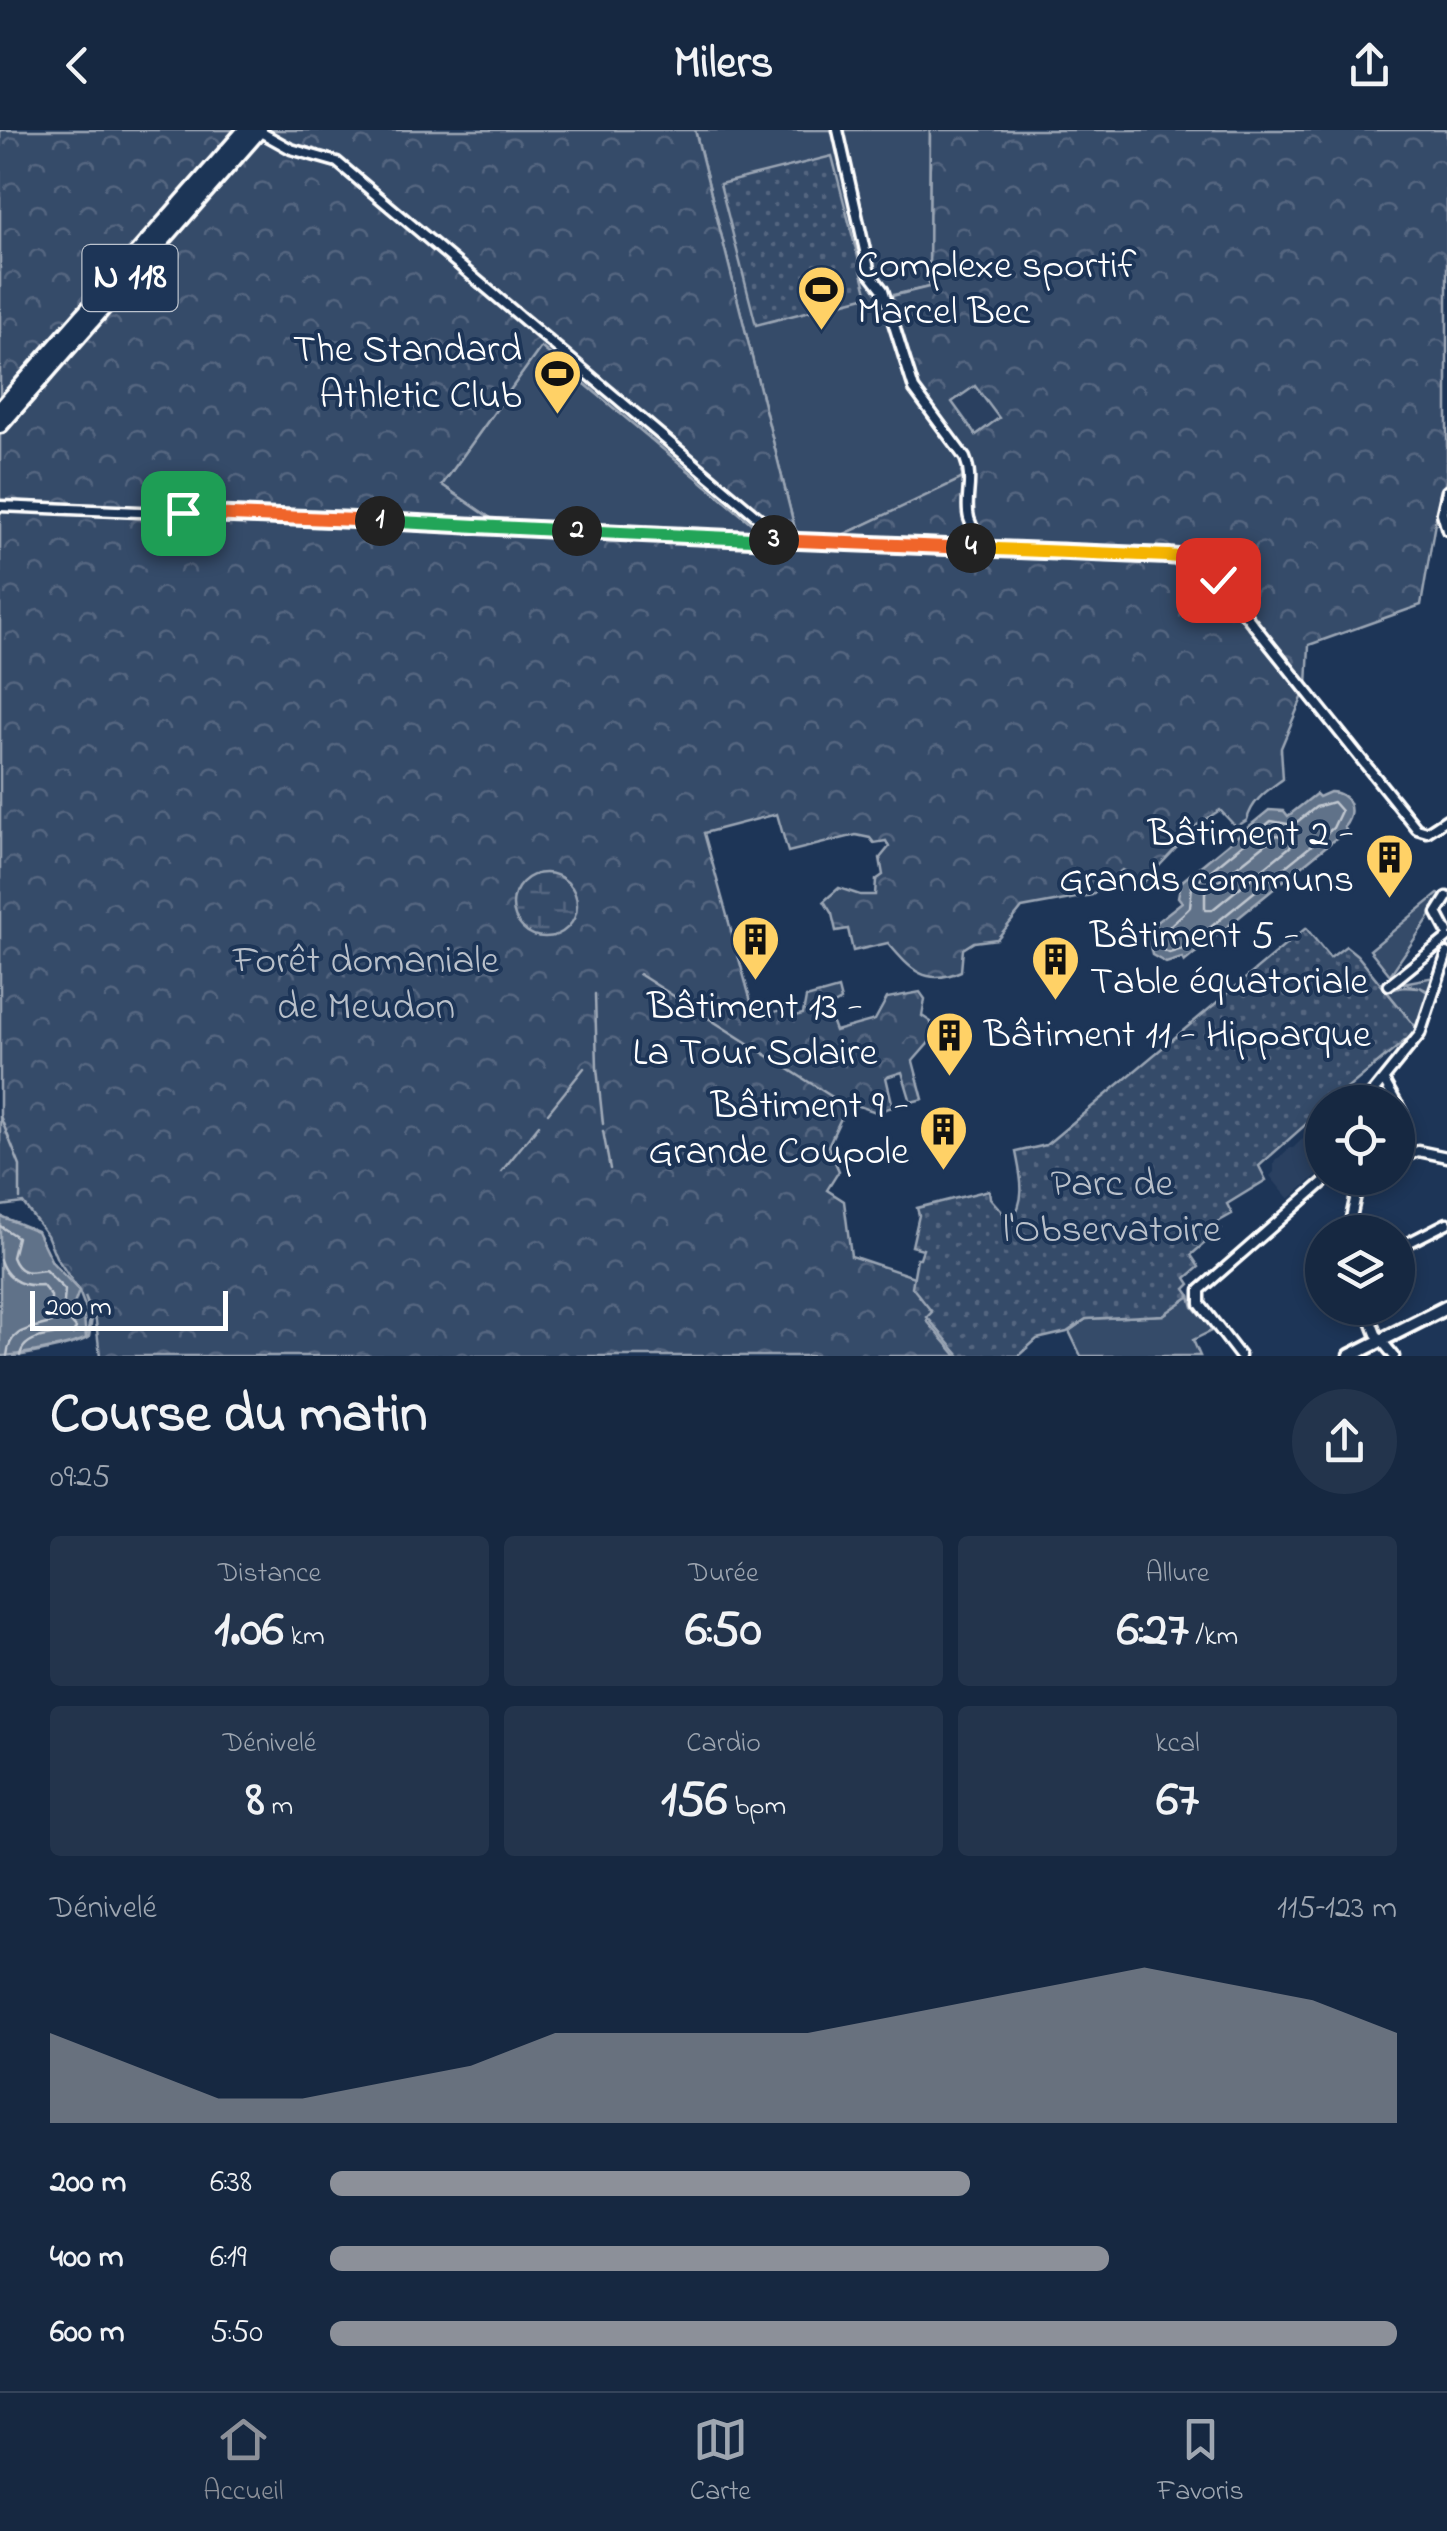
<!DOCTYPE html>
<html lang="fr">
<meta charset="utf-8">
<style>
body{margin:0;font-family:"Indie Flower",sans-serif;background:#23344c;color:#f1f3f6;height:100vh;display:flex;flex-direction:column;font-size:38px;white-space:nowrap}
*{box-sizing:border-box;margin:0}
p{font-size:32px;color:#9ea6b1}
.icon{flex:none;width:55px;height:55px;fill:none;stroke:currentColor;stroke-width:2;stroke-linecap:round;stroke-linejoin:round}
.map{position:relative;height:1226px;overflow:hidden}
.sheet{display:flex;flex-direction:column;background:#162841;flex:1}
.sheet>*{flex:none}
.controls{position:absolute;left:1305px;top:955px;display:grid;gap:20px}
.controls a{display:grid;place-items:center;width:110px;height:110px;border-radius:50%;background:#162841;box-shadow:0 5px 15px #0003,0 0 0 2px #35445a;font-size:50px}
.scale{position:absolute;left:30px;bottom:25px;width:198px;box-sizing:border-box;padding-left:10px;border:5px solid #fff;border-top:0;font-size:28px;line-height:35px;white-space:nowrap;color:#fff;-webkit-text-stroke:8px #1d3557;paint-order:stroke}
.pin{position:absolute;display:grid;place-items:center;width:85px;height:85px;color:#fff;margin:-42px;border-radius:20px;box-shadow:0 5px 15px #0006}
.km{position:absolute;width:50px;height:50px;margin:-25px;border-radius:50%;background:#222;color:#fff;font-size:28px;line-height:50px;text-align:center}
.round{display:grid;place-items:center;flex:none;width:105px;height:105px;border-radius:52px;background:#23344c}
.headline{display:flex;align-items:center;justify-content:space-between;height:170px;padding:0 50px}
h1{font-size:55px;font-weight:700;line-height:75px}
.stats{display:grid;grid-template-columns:repeat(3,1fr);gap:15px;height:170px;padding:10px 50px}
.stats div{display:grid;align-content:center;border-radius:10px;background:#23344c;text-align:center}
.stats b{font-size:50px;font-weight:700}
.stats small{font-size:28px;font-weight:400}
.stats p{font-size:28px}
.chart{height:280px;padding:20px 50px}
.chart p{display:flex;justify-content:space-between}
.chart svg{width:100%;height:180px;margin-top:10px;fill:#8c9099;opacity:.7}
ul{padding:0 50px;list-style:none;font-size:32px}
li{display:grid;grid-template-columns:160px 120px 1fr;align-items:center;height:75px}
li i{height:25px;border-radius:12px;background:#8c9099}
header{display:flex;justify-content:space-between;align-items:center;height:130px;padding:0 50px;background:#162841;font-size:45px;font-weight:700}
.menu{display:flex;justify-content:space-around;align-items:center;height:140px;border-top:2px solid #35445a;background:#162841;font-size:28px;color:#9ea6b1}
.menu a{display:grid;justify-items:center;gap:5px}
.menu .current{color:#8c9099}
.map>svg:first-child{display:block}
.built{fill:#2a4161}
.green{fill:#364b69;stroke:#9aa5b4;stroke-width:2.5}
.forest{fill:url(#forest-crowns);stroke:#9aa5b4;stroke-width:2.5;fill-rule:evenodd}
.wetland{fill:url(#wetland-marsh);stroke:#9aa5b4;stroke-width:2.5}
.park{fill:url(#park-dots);stroke:#9aa5b4;stroke-width:2.5}
.water{fill:#617289;stroke:#a0aab8;stroke-width:2.5}
.lines{fill:none;stroke-linecap:round;stroke-linejoin:round}
.shore{stroke:#c0c7d0;stroke-width:2.5}
.stream{stroke:#a0aab8;stroke-width:2.5}
.street-casing{stroke:#fff;stroke-width:15}
.secondary-casing{stroke:#fff;stroke-width:19}
.highway-casing{stroke:#fff;stroke-width:21}
.street{stroke:#1d3557;stroke-width:8}
.secondary{stroke:#1d3557;stroke-width:11}
.highway{stroke:#1d3557;stroke-width:14}
.split-1-casing{stroke:#fff;stroke-width:20}
.split-2-casing{stroke:#fff;stroke-width:20}
.split-3-casing{stroke:#fff;stroke-width:20}
.split-4-casing{stroke:#fff;stroke-width:20}
.split-5-casing{stroke:#fff;stroke-width:20}
.split-6-casing{stroke:#fff;stroke-width:20}
.split-1{stroke:#f0652b;stroke-width:12}
.split-2{stroke:#22a559;stroke-width:12}
.split-3{stroke:#22a559;stroke-width:12}
.split-4{stroke:#f0652b;stroke-width:12}
.split-5{stroke:#f5b400;stroke-width:12}
.split-6{stroke:#f5b400;stroke-width:12}
.labels{text-anchor:middle;dominant-baseline:central;stroke-width:8;stroke-linejoin:round;paint-order:stroke}
.shield{fill:#1d3557;stroke:#bbc2cd;stroke-width:2.5}
.shield-label{font-size:38px;font-weight:bold;fill:#fff}
.poi-label{font-size:40px;fill:#fff;stroke:#1d3557;text-anchor:start}
.park-label{font-size:40px;fill:#b9c0ca;stroke:#1d3557}
</style>
<header><svg class="icon" aria-label="back" viewBox="0 0 24 24"><path d="M15 5l-7 7 7 7"/></svg>Milers<svg class="icon" aria-label="share" viewBox="0 0 24 24"><path d="M12 15V3M7 8l5-5 5 5M5 13v7h14v-7"/></svg></header>
<div class="map">
<svg width="1447" height="1226" viewBox="0 0 1447 1226">
<defs>
<pattern id="forest-crowns" width="20" height="18" patternUnits="userSpaceOnUse" patternTransform="scale(2.5)"><rect width="20" height="18" fill="#364b69"/><path d="M2 6a3 3 0 1 1 6 0M12 15a3 3 0 1 1 6 0" fill="none" stroke="#546680"/></pattern>
<pattern id="wetland-marsh" width="20" height="14" patternUnits="userSpaceOnUse" patternTransform="scale(2.5)"><rect width="20" height="14" fill="#364b69"/><path d="M1 5h8M5 5V1M11 12h8M15 12V8" fill="none" stroke="#546680"/></pattern>
<pattern id="park-dots" width="8" height="8" patternUnits="userSpaceOnUse" patternTransform="scale(2.5)"><rect width="8" height="8" fill="#364b69"/><path d="M2 2h.1M6 6h.1" fill="none" stroke="#546680" stroke-width="1.8" stroke-linecap="round"/></pattern>
</defs>
<rect width="100%" height="100%" fill="#1d3557"/>
<filter id="ink" filterUnits="userSpaceOnUse"><feTurbulence type="fractalNoise" baseFrequency=".01" numOctaves="2"/><feDisplacementMap in="SourceGraphic" scale="20" xChannelSelector="R" yChannelSelector="G"/><feConvolveMatrix kernelMatrix="1 2 1 2 8 2 1 2 1" color-interpolation-filters="sRGB"/></filter>
<g filter="url(#ink)">
<path class="built" d="M976,255L999,288L976,305L952,272Z
M1322,990V1041L1289,1069L1270,1046L1274,1042V1032L1290,1018H1293Z"/>
<path class="green" d="M695,0H930L929,157L889,166L966,335L961,350L843,405L798,403L795,399Z
M541,217L772,410L505,398L442,355Z
M1438,764L1442,765L1437,776L1390,845L1370,820Z
M1434,847L1430,862L1420,857L1429,863L1418,900L1386,861L1403,857L1419,858L1403,853Z
M1190,1166L1193,1177L1213,1200L1193,1210L1200,1226H1081L1069,1201L1086,1189L1163,1185Z"/>
<path class="forest" d="M0,0H695L795,399L798,403L843,405L963,348L961,342L966,334L914,252L888,167L929,157L930,0H1447V348L1438,375L1421,475L1309,515L1307,556L1281,618L1283,649C1267,661 1252,670 1247,690L1236,697L1220,680L1194,697L1188,710L1181,713L1143,753L1122,740L1092,765L1022,778L997,809L974,812L963,819L961,841C926,857 911,840 888,813L853,821L848,799L836,801L832,784L824,771L839,758L860,765H875L876,750L883,745L880,728L889,717L886,711L874,713L870,708L856,705L788,722L777,684L704,703L755,886L787,879L795,886L803,884L806,868L838,859L841,871L827,879L835,901L875,890L887,868L920,862L925,869L922,886L931,892L933,908L913,931L923,969L911,972L902,942L886,947L893,977L876,982L859,976L843,984L828,1016L839,1041L827,1060L844,1071L851,1126L917,1148L995,1135L927,1191L957,1226H100L96,1191L85,1166L92,1188L89,1207C77,1215 29,1225 13,1226L86,1208L90,1190L79,1161L56,1127L47,1105L23,1073L0,1076ZM541,217L770,409L505,398L442,355ZM975,256L999,288L976,305L952,272Z"/>
<path class="wetland" d="M513 775a32 32 0 1 1 64 0a32 32 0 1 1-64 0Z"/>
<path class="park" d="M832,26L868,166L756,195L720,54Z
M1306,798L1330,828L1346,816L1357,825L1418,900L1331,972H1322V980L1259,1036L1266,1050L1227,1074L1232,1084L1216,1093L1221,1099L1191,1125L1199,1137L1186,1148L1190,1154L1185,1159L1190,1166L1163,1185L1086,1189L1067,1202L1037,1209L1018,1226H960L927,1187L932,1182L912,1157L917,1128H920L923,1119L912,1116L919,1085L917,1078L989,1060L990,1068L1011,1092C1027,1068 1021,1048 1016,1022L1046,1015Z"/>
<path class="water" d="M1330,662C1351,663 1356,682 1344,697L1346,700L1184,832L1182,828L1166,833L1152,825L1149,811L1157,798L1154,794L1182,772L1178,767L1181,752L1269,680L1284,681L1288,686L1316,664L1319,667Z
M0,1086L37,1101L52,1132L79,1161L72,1180L84,1187L86,1208C75,1215 14,1226 0,1226Z"/>
<g class="lines">
<path class="shore" d="M1333,672L1341,681L1333,698L1185,818L1169,823L1161,819C1157,800 1179,790 1190,777L1192,756L1271,691L1293,695L1316,677Z
M1277,705L1290,709L1291,716L1212,780H1205V762Z
M0,1096L17,1107L12,1127C19,1146 31,1142 45,1140L65,1160L63,1183L76,1198L73,1204C55,1204 23,1205 20,1226
M0,1130C7,1151 22,1157 42,1155L51,1166V1193C30,1199 9,1199 7,1226"/>
<path class="stream" d="M639,844L834,968
M595,864L597,938L603,994
M548,983L584,938
M0,986L20,1036V1069
M603,1001L610,1039
M501,1042L539,995"/>
<defs>
<path id="street" d="M838,0L870,143L883,160L914,259L965,328C979,362 950,383 989,417
M264,4L291,19L337,32L785,410
M1447,361L1442,383L1447,400
M0,376L1190,427L1208,438L1417,699L1427,702L1447,689
M1447,767L1437,783L1447,802
M1389,855L1447,808
M1384,951L1396,972
M1365,972L1420,904L1447,823
M1398,975L1403,985
M1398,1029L1418,1021L1447,1027
M1348,1102L1356,1065V1048
M1398,1118L1447,1093
M1366,1178L1376,1204L1394,1226
M1240,1226L1200,1174V1160L1328,1048"/>
<path id="secondary" d="M1350,1226L1447,1177"/>
<path id="highway" d="M0,280L246,0
M0,295L259,0"/>
</defs>
<use href="#street" class="street-casing"/>
<use href="#secondary" class="secondary-casing"/>
<use href="#highway" class="highway-casing"/>
<use href="#street" class="street"/>
<use href="#secondary" class="secondary"/>
<use href="#highway" class="highway"/>
</g>
</g>
<g class="lines" filter="url(#ink)">
<defs>
<path id="split-1" d="M183,383L380,391"/>
<path id="split-2" d="M380,391L577,401"/>
<path id="split-3" d="M577,401L774,410"/>
<path id="split-4" d="M774,410L971,418"/>
<path id="split-5" d="M971,418L1168,426"/>
<path id="split-6" d="M1168,426L1198,429L1218,450"/>
</defs>
<use href="#split-1" class="split-1-casing"/>
<use href="#split-2" class="split-2-casing"/>
<use href="#split-3" class="split-3-casing"/>
<use href="#split-4" class="split-4-casing"/>
<use href="#split-5" class="split-5-casing"/>
<use href="#split-6" class="split-6-casing"/>
<use href="#split-1" class="split-1"/>
<use href="#split-2" class="split-2"/>
<use href="#split-3" class="split-3"/>
<use href="#split-4" class="split-4"/>
<use href="#split-5" class="split-5"/>
<use href="#split-6" class="split-6"/>
</g>
<defs>
<symbol id="stadium-pin" viewBox="-11 -11 22 30"><path d="M0 17L-7.5 6A9.5 9.5 0 1 1 7.5 6Z" fill="#ffd166" stroke="#1d3557"/><path d="M0-5a6.5 5 0 1 0 0 10a6.5 5 0 1 0 0-10ZM-3.5-1.8h7v3.6h-7Z" fill="#111"/></symbol>
<symbol id="building-pin" viewBox="-11 -11 22 30"><path d="M0 17L-7.5 6A9.5 9.5 0 1 1 7.5 6Z" fill="#ffd166" stroke="#1d3557"/><path d="M-4-6H4V6H1V3H-1V6H-4ZM-2.5-4.3h1.7v1.8h-1.7ZM.8-4.3h1.7v1.8H.8ZM-2.5-1h1.7V.8h-1.7ZM.8-1h1.7V.8H.8Z" fill="#111"/></symbol>
</defs>
<g fill-rule="evenodd">
<use href="#stadium-pin" x="794" y="132" width="55" height="75"/>
<use href="#stadium-pin" x="530" y="216" width="55" height="75"/>
<use href="#building-pin" x="1362" y="700" width="55" height="75"/>
<use href="#building-pin" x="728" y="782" width="55" height="75"/>
<use href="#building-pin" x="1028" y="802" width="55" height="75"/>
<use href="#building-pin" x="922" y="878" width="55" height="75"/>
<use href="#building-pin" x="916" y="972" width="55" height="75"/>
</g>
<g class="labels">
<rect class="shield" x="82.5" y="115" width="95" height="66" rx="8"/>
<g class="shield-label">
<text x="130" y="148">N 118</text>
</g>
<g class="poi-label">
<text x="857" y="137">Complexe sportif<tspan x="857" dy="46">Marcel Bec</tspan></text>
<text x="522" y="221" text-anchor="end">The Standard<tspan x="522" dy="46">Athletic Club</tspan></text>
<text x="1354" y="705" text-anchor="end">Bâtiment 2 -<tspan x="1354" dy="46">Grands communs</tspan></text>
<text x="1090" y="807">Bâtiment 5 -<tspan x="1090" dy="46">Table équatoriale</tspan></text>
<text x="755" y="878" text-anchor="middle">Bâtiment 13 -<tspan x="755" dy="46">La Tour Solaire</tspan></text>
<text x="984" y="906">Bâtiment 11 - Hipparque</text>
<text x="909" y="977" text-anchor="end">Bâtiment 9 -<tspan x="909" dy="46">Grande Coupole</tspan></text>
</g>
<g class="park-label">
<text x="366" y="832">Forêt domaniale<tspan x="366" dy="46">de Meudon</tspan></text>
<text x="1112" y="1055">Parc de<tspan x="1112" dy="46">l'Observatoire</tspan></text>
</g>
</g>
</svg>
<div class="controls">
<a><svg class="icon" aria-label="locate" viewBox="0 0 24 24"><circle cx="12" cy="12" r="6"/><path d="M12 2v4M12 18v4M2 12h4M18 12h4"/></svg></a>
<a><svg class="icon" aria-label="layers" viewBox="0 0 24 24"><path d="M12 4l9 5-9 5-9-5zM3 14l9 5 9-5"/></svg></a>
</div>
<div class="scale">200 m</div>
<div class="pin" style="left:183px;top:383px;background:#1e9e55"><svg class="icon" aria-label="arrive" viewBox="0 0 24 24"><path d="M6 21V4h12l-3 4 3 4H6"/></svg></div>
<div class="pin" style="left:1218px;top:450px;background:#d93025"><svg class="icon" aria-label="check" viewBox="0 0 24 24"><path d="M5 12l5 5 9-10"/></svg></div>
<b class="km" style="left:380px;top:391px">1</b>
<b class="km" style="left:577px;top:401px">2</b>
<b class="km" style="left:774px;top:410px">3</b>
<b class="km" style="left:971px;top:418px">4</b>
</div>
<section class="sheet">
<div class="headline"><div><h1>Course du matin</h1><p>09:25</p></div><a class="round"><svg class="icon" aria-label="share" viewBox="0 0 24 24"><path d="M12 15V3M7 8l5-5 5 5M5 13v7h14v-7"/></svg></a></div>
<div class="stats">
<div><p>Distance</p><b>1.06<small> km</small></b></div>
<div><p>Durée</p><b>6:50</b></div>
<div><p>Allure</p><b>6:27<small> /km</small></b></div>
</div>
<div class="stats">
<div><p>Dénivelé</p><b>8<small> m</small></b></div>
<div><p>Cardio</p><b>156<small> bpm</small></b></div>
<div><p>kcal</p><b>67</b></div>
</div>
<div class="chart"><p><span>Dénivelé</span>115–123 m</p>
<svg viewBox="0 0 160 44" preserveAspectRatio="none"><path d="M0 44V22L10 30L20 38L30 38L40 34L50 30L60 22L70 22L80 22L90 22L100 18L110 14L120 10L130 6L140 10L150 14L160 22V44z"/></svg>
</div>
<ul>
<li><b>200 m</b>6:38<i style="width:60%"></i></li>
<li><b>400 m</b>6:19<i style="width:73%"></i></li>
<li><b>600 m</b>5:50<i style="width:100%"></i></li>
</ul>
</section>
<nav class="menu">
<a class="current"><svg class="icon" aria-label="home" viewBox="0 0 24 24"><path d="M3 11l9-7 9 7M6 9v11h12V9"/></svg>Accueil</a>
<a><svg class="icon" aria-label="map" viewBox="0 0 24 24"><path d="M3 6l6-2 6 2 6-2v14l-6 2-6-2-6 2zM9 4v14M15 6v14"/></svg>Carte</a>
<a><svg class="icon" aria-label="saved" viewBox="0 0 24 24"><path d="M7 4h10v16l-5-4-5 4z"/></svg>Favoris</a>
</nav>
